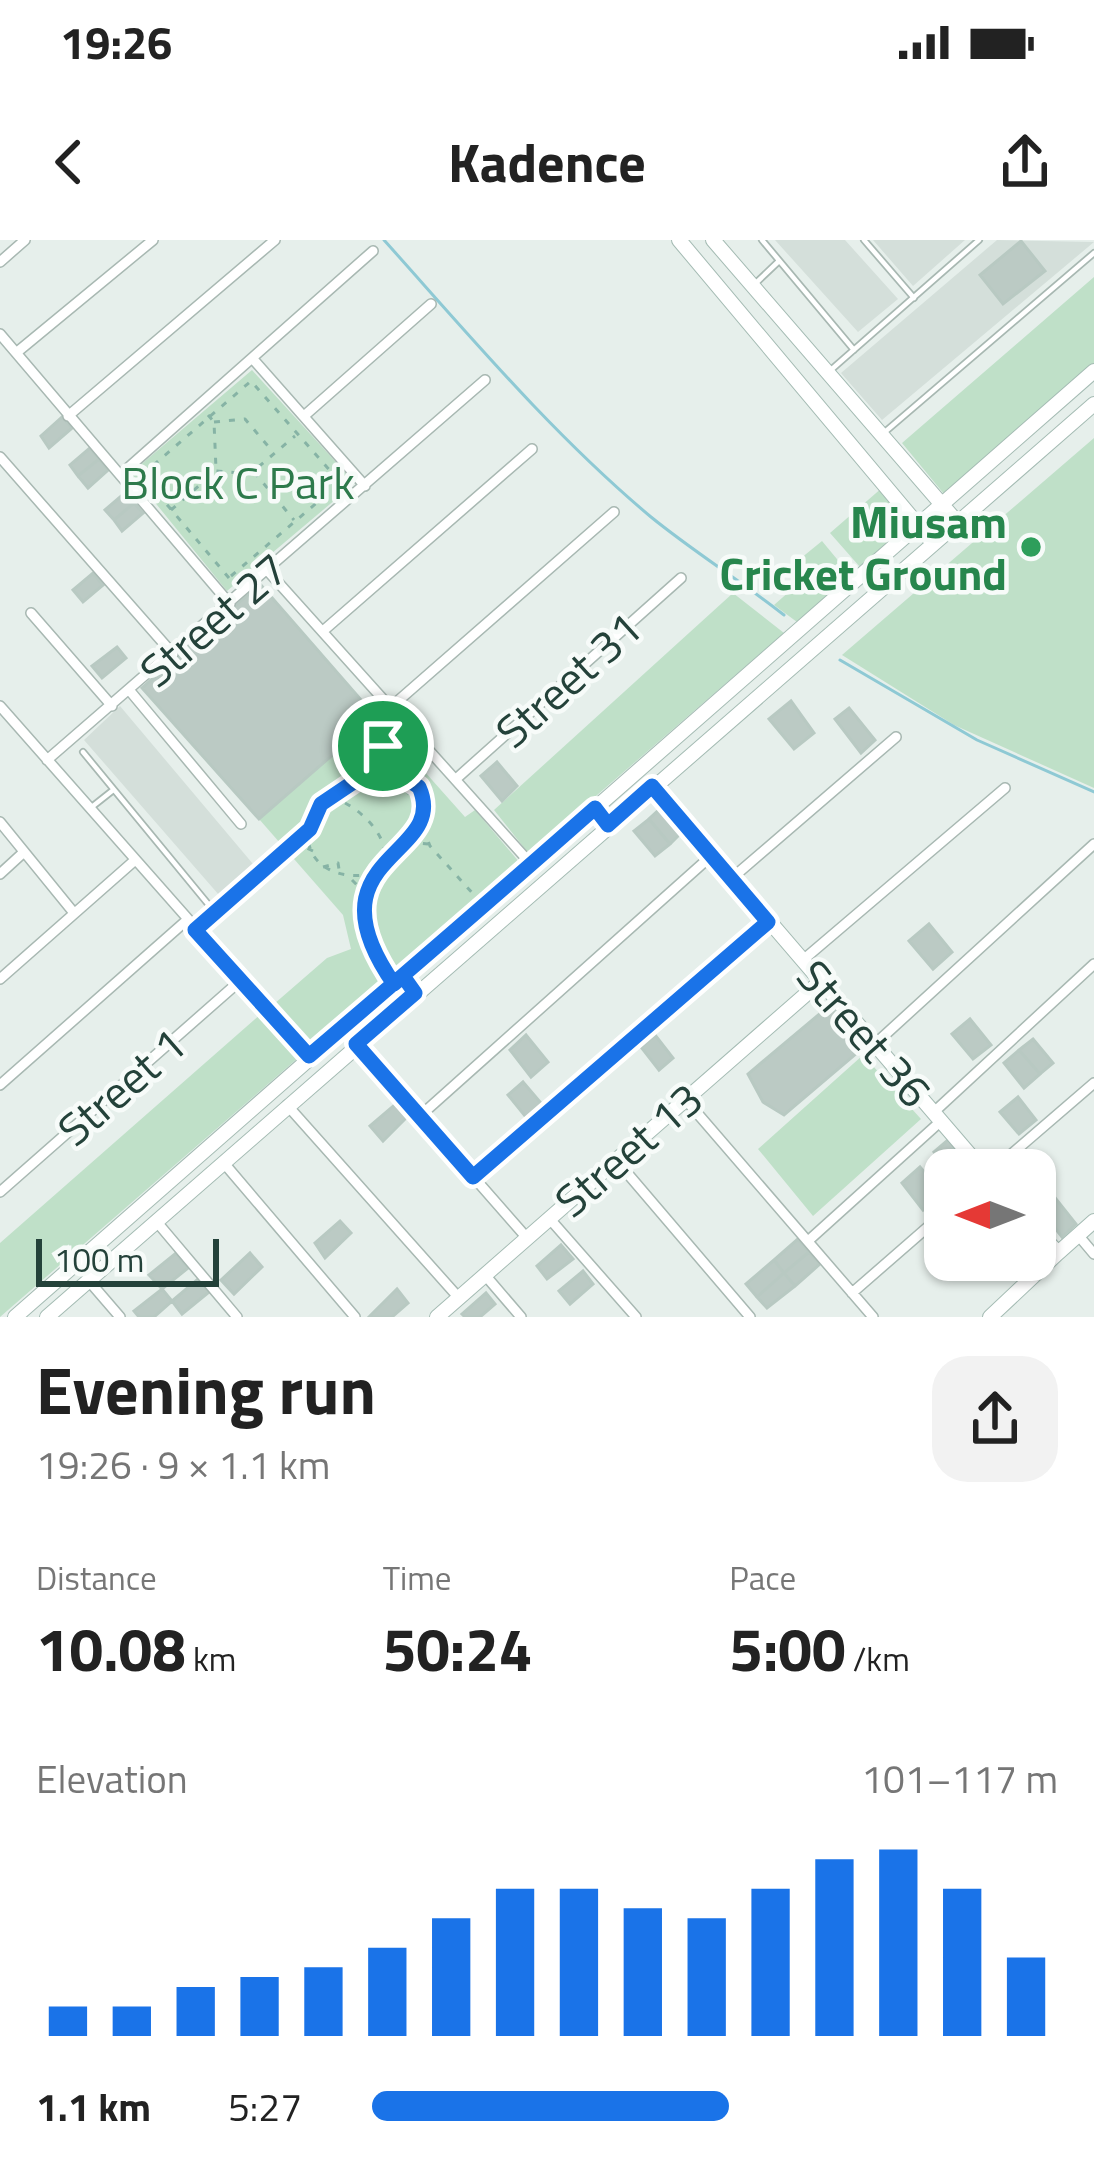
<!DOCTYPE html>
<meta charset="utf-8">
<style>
body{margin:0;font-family:"Titillium Web",sans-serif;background:#f2f2f2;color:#222;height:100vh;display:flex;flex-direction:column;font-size:45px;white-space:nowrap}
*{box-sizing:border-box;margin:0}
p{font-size:39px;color:#767676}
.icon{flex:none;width:66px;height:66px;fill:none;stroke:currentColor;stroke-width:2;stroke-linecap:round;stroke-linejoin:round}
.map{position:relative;height:1077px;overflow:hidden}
.details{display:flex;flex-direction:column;background:#fff;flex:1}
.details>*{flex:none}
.needle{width:78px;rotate:270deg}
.buttons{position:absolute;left:924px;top:909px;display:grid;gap:24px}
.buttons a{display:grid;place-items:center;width:132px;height:132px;border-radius:24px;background:#fff;box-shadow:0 3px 9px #0004;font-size:60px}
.scale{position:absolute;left:36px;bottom:30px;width:183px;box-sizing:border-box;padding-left:12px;border:6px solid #24423a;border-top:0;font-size:33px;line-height:42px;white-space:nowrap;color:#24423a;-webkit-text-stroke:9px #f7fbf9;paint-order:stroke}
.pin{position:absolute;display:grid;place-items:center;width:102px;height:102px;color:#fff;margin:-51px;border:6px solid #fff;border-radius:50%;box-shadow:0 3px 12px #0007}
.round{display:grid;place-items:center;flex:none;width:126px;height:126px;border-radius:36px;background:#f2f2f2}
.headline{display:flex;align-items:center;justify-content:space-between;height:204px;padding:0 36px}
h1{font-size:66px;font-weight:700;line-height:90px}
.metrics{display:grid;grid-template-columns:repeat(3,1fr);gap:18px;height:204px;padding:12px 36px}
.metrics div{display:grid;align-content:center}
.metrics b{font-size:60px;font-weight:700}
.metrics small{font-size:33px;font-weight:400}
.metrics p{font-size:33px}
.chart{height:336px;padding:24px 36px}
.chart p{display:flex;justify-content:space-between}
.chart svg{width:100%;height:216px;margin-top:12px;stroke:#1a73e8;stroke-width:6}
ul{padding:0 36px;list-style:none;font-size:39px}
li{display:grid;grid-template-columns:192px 144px 1fr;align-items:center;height:90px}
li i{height:30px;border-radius:15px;background:#1a73e8}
.status{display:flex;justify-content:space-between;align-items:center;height:84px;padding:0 60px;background:#fff;direction:ltr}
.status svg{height:33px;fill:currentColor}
header{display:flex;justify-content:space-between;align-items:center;height:156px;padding:0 36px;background:#fff;font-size:54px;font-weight:700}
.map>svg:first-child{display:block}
.built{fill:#d4dfda}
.green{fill:#bfe0c8}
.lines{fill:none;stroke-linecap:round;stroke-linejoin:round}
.stream{stroke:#8ec9d4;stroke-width:3}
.building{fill:#bbcac4;stroke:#b8c9c2;stroke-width:3}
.lane-casing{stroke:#a8b8b2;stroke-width:8}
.street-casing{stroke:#a8b8b2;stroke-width:12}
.secondary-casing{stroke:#a4bbb3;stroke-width:16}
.path{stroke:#86b3a5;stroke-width:3;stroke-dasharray:6 9;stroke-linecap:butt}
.lane{stroke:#fff;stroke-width:4.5}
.street{stroke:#fff;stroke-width:9}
.secondary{stroke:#fff;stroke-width:14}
.route-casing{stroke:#fff;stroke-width:24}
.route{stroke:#1a73e8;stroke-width:15}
.leisure-dot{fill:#2e9e5b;stroke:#f7fbf9;stroke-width:4.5}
.labels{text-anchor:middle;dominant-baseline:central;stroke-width:9;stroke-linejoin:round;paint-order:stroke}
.park-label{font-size:45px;fill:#2d7a4b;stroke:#f7fbf9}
.leisure-label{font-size:45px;font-weight:bold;fill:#27864d;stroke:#f7fbf9;text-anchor:end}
.street-label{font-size:45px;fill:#24423a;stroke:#f7fbf9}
</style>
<div class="status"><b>19:26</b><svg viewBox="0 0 49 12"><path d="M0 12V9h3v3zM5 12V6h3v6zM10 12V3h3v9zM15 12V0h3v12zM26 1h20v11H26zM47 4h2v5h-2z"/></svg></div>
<header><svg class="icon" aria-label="back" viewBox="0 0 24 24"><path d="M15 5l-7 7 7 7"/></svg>Kadence<svg class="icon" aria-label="share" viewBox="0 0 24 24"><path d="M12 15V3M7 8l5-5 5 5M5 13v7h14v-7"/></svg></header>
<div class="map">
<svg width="1094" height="1077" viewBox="0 0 1094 1077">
<rect width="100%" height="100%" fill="#e6efeb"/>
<path class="built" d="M775,0H845L898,59L858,92Z
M873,0H965L913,46Z
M997,0L1094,2L882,180L841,133Z
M120,466L253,624L219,655L84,500Z"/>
<path class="green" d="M1094,37V124L944,254L902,203Z
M252,130L355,243L227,351L131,233Z
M1094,198V548L954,485L842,415Z
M883,247L912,283L860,327L830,293Z
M822,301L851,336L797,382L774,365L799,343L795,323Z
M733,353L784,393L529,614L494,570Z
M376,477L465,577L475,570L520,623L312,808L274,764L327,718L351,709L343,675L259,579Z
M262,773L299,817L0,1077V1003Z
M863,815L921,879L813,976L758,909Z"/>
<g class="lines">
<path class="stream" d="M384,0C470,96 552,194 651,277C694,312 741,341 784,375
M840,420L977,500L1094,552"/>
</g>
<path class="building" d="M1021,1L1045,31L1003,64L980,35Z
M62,177L72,188L49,208L41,196Z
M90,208L99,219L78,236L70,225Z
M99,219L108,230L88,248L78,236Z
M126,252L134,263L114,280L105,270Z
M134,263L143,273L122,291L114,280Z
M93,333L103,345L83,362L73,350Z
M260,344L376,477L259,579L142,448Z
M117,407L126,418L102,438L92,426Z
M791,461L814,493L794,509L769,479Z
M849,468L875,500L861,513L835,479Z
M497,522L517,546L502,561L481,536Z
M662,567L682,592L670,604L649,579Z
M649,579L670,604L655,616L634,591Z
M929,684L952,712L933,729L909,701Z
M829,766L865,806L784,875L763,862L748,834Z
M970,779L991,805L973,819L952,794Z
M526,795L548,822L531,837L510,810Z
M655,795L673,818L659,830L641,807Z
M1033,799L1053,823L1040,834L1019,810Z
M1019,810L1040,834L1024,848L1004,823Z
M523,842L545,868L530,882L508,855Z
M1018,857L1036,880L1019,894L1000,872Z
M398,862L409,875L383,901L370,886Z
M949,899L974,927L970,930H949L934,912Z
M920,927L942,953L923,970L902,943Z
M1052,954L1076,984L1062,997L1038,966Z
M340,981L351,993L325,1018L315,1003Z
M798,999L809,1012L784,1033L774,1020Z
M561,1005L573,1019L547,1039L537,1026Z
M809,1012L820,1024L795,1046L784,1033Z
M176,1013L188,1028L162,1049L149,1035Z
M250,1013L262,1027L234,1054L221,1040Z
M774,1020L784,1033L757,1057L746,1044Z
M969,1020H1024L1025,1025L988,1035L984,1022L972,1026Z
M583,1031L593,1044L570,1064L559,1051Z
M784,1033L795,1046L767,1068L757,1057Z
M198,1039L209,1052L182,1074L172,1061Z
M162,1049L172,1061L154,1077H139L134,1071Z
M397,1049L408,1063L392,1077H369Z
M486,1053L495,1064L480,1077H465L462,1074Z"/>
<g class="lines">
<defs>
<path id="lane" d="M762,0L854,110
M864,0L914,58
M757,42L779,21
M832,129L979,0
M886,191L1094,13
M83,512L213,670
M93,566L112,551"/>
<path id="street" d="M0,22L25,0
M0,94L230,364
M16,113L153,0
M252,118L365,246
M68,176L275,0
M304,176L431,64
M0,217L173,414
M120,235L373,11
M267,330L531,624
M31,373L112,466
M323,391L532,209
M130,451L241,584
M0,466L309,816
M391,467L614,272
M47,520L485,140
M456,539L681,338
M0,582L74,673
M0,634L24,612
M731,639L896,497
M195,690L283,609
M803,720L1005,548
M0,739L134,621
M357,804L527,998
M875,804L1094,604
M0,845L187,680
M685,859L873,1077
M287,865L459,1058
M934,872L1094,724
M420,876L711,616
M616,920L750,1077
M223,922L355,1077
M993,930L1094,843
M473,937L768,682
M0,952L241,740
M549,978L636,1077
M156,981L237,1077
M1078,995L1094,1014
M808,1001L941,881
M485,1035L521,1077
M89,1041L120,1077
M852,1053L945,972"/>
<path id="secondary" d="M679,0L933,303
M713,0L957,282
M653,546L983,930
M1058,1013L1094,981
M15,1077L1094,131
M47,1077L1094,164
M437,1077L820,742
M990,1077L1058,1013L1035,988"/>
</defs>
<use href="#lane" class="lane-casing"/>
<use href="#street" class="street-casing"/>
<use href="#secondary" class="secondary-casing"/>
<path class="path" d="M208,175L214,182L216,229
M214,182L245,179L273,212
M254,232L294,280
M171,270L216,231L250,234L295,196
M231,336L347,237
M229,338L142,235L251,141L341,243
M384,510L392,528
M371,530L392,485
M406,538L408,553L422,554
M331,558C354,562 386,592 385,616
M314,579L326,575L323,564
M423,588L430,606L475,656
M294,602L313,611
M408,602L428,604
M289,604L310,589
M323,627L338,623L340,635
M374,633C330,645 290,613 317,570C326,555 343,552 356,543C379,526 390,524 415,542C442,582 401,606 374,631V633L366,652L369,704L386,733
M352,640L366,654"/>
<use href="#lane" class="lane"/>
<use href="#street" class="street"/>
<use href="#secondary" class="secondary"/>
</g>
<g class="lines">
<defs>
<path id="route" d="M383,506L370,531L321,564L310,589L195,690L309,816C405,734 500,652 595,568L608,585L652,546L768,682L473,937L356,804L415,753L403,736L394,744C304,615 451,617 419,547L393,530L383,506"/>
</defs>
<use href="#route" class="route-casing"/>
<use href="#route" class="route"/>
</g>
<circle class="leisure-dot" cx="1031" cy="307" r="12"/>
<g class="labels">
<g class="park-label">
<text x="238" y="242">Block C Park</text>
</g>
<g class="leisure-label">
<text x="1007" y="281">Miusam<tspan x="1007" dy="52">Cricket Ground</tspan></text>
</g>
<g class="street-label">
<text transform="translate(213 379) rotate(-41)">Street 27</text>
<text transform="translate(568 439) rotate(-42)">Street 31</text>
<text transform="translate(865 793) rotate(49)">Street 36</text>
<text transform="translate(121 846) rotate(-41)">Street 1</text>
<text transform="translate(628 909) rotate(-41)">Street 13</text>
</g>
</g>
</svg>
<div class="buttons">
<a><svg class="needle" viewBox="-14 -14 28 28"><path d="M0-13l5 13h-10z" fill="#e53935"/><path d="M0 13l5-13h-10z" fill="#767676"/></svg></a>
</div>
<div class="scale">100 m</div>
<div class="pin" style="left:383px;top:506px;background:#1e9e55"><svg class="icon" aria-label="arrive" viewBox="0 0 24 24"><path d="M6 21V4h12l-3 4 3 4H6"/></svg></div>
</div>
<section class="details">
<div class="headline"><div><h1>Evening run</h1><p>19:26 · 9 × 1.1 km</p></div><a class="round"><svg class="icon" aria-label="share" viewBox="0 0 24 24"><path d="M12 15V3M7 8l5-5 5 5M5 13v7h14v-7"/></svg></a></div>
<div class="metrics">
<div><p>Distance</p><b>10.08<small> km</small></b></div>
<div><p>Time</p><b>50:24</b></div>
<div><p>Pace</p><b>5:00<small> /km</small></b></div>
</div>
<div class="chart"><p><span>Elevation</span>101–117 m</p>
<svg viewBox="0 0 160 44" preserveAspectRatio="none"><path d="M5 44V38M15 44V38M25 44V34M35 44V32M45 44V30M55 44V26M65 44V20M75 44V14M85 44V14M95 44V18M105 44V20M115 44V14M125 44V8M135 44V6M145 44V14M155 44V28"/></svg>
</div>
<ul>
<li><b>1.1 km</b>5:27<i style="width:52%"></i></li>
</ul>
</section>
